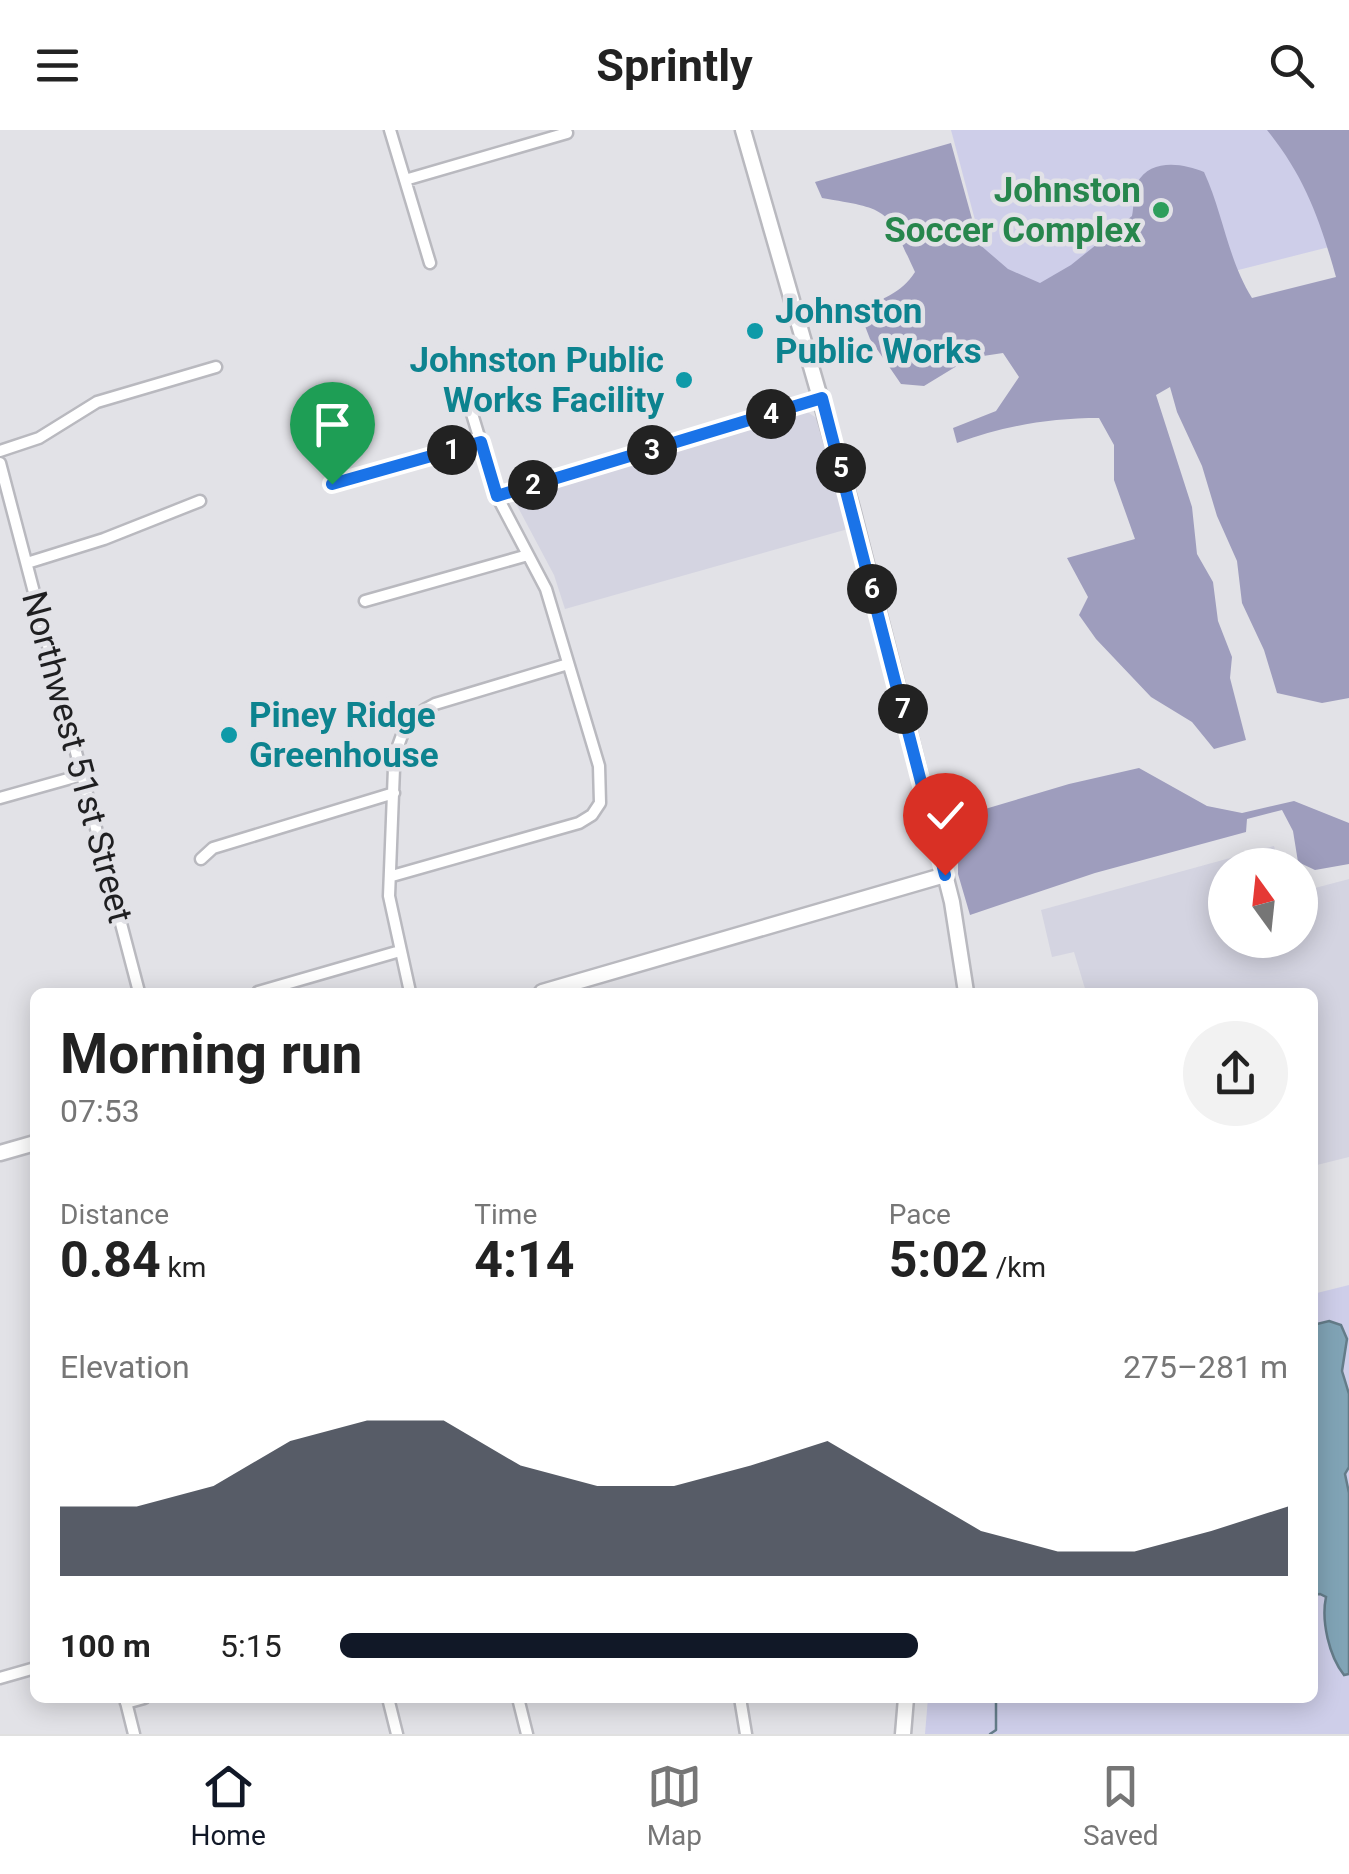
<!DOCTYPE html>
<meta charset="utf-8">
<style>
body{margin:0;font-family:Roboto,sans-serif;background:#f2f2f2;color:#222;height:100vh;display:flex;flex-direction:column;font-size:38px;white-space:nowrap}
*{box-sizing:border-box;margin:0}
p{font-size:32px;color:#767676}
.icon{flex:none;width:55px;height:55px;fill:none;stroke:currentColor;stroke-width:2;stroke-linecap:round;stroke-linejoin:round}
.map{position:relative;flex:1;overflow:hidden}
.sheet{position:absolute;left:30px;top:858px;width:1288px;height:715px;display:flex;flex-direction:column;background:#fff;border-radius:15px;box-shadow:0 5px 25px #0003}
.sheet>*{flex:none}
.needle{width:65px;rotate:345deg}
.fabs{position:absolute;left:1208px;top:718px;display:grid;gap:20px}
.fabs a{display:grid;place-items:center;width:110px;height:110px;border-radius:50%;background:#fff;box-shadow:0 5px 25px #0003;font-size:50px}
.pin{position:absolute;display:grid;place-items:center;width:85px;height:85px;color:#fff;margin:-102px -42px;border-radius:50% 50% 50% 0;rotate:-45deg;box-shadow:0 0 10px #0007}
.pin .icon{rotate:45deg}
.km{position:absolute;width:50px;height:50px;margin:-25px;border-radius:50%;background:#222;color:#fff;font-size:28px;line-height:50px;text-align:center}
.round{display:grid;place-items:center;flex:none;width:105px;height:105px;border-radius:52px;background:#f2f2f2}
.summary{display:flex;align-items:center;justify-content:space-between;height:170px;padding:0 30px}
h1{font-size:55px;font-weight:700;line-height:75px}
.stats{display:grid;grid-template-columns:repeat(3,1fr);gap:15px;height:170px;padding:10px 30px}
.stats div{display:grid;align-content:center}
.stats b{font-size:50px;font-weight:700}
.stats small{font-size:28px;font-weight:400}
.stats p{font-size:28px}
.chart{height:280px;padding:20px 30px}
.chart p{display:flex;justify-content:space-between}
.chart svg{width:100%;height:180px;margin-top:10px;fill:#111827;opacity:.7}
ul{padding:0 30px;list-style:none;font-size:32px}
li{display:grid;grid-template-columns:160px 120px 1fr;align-items:center;height:75px}
li i{height:25px;border-radius:12px;background:#111827}
header{display:flex;justify-content:space-between;align-items:center;height:130px;padding:0 30px;background:#fff;font-size:45px;font-weight:700}
.tabs{display:flex;justify-content:space-around;align-items:center;height:140px;border-top:2px solid #e0e0e0;background:#fff;font-size:28px;color:#767676}
.tabs a{display:grid;justify-items:center;gap:5px}
.tabs .selected{color:#111827}
.map>svg:first-child{display:block}
.built{fill:#d4d4e1}
.green{fill:#cecee9}
.forest{fill:#9e9dbd}
.water{fill:#81a4b6;stroke:#647c89;stroke-width:2.5}
.lines{fill:none;stroke-linecap:round;stroke-linejoin:round}
.stream{stroke:#647c89;stroke-width:2.5}
.street-casing{stroke:#b9b9bf;stroke-width:15}
.secondary-casing{stroke:#b9b9bf;stroke-width:19}
.street{stroke:#fff;stroke-width:10}
.secondary{stroke:#fff;stroke-width:14}
.route-casing{stroke:#fff;stroke-width:20}
.route{stroke:#1a73e8;stroke-width:12}
.leisure-dot{fill:#2e9e5b;stroke:#e2e2e7;stroke-width:4}
.culture-dot{fill:#0f9aa8;stroke:#e2e2e7;stroke-width:4}
.labels{text-anchor:middle;dominant-baseline:central;stroke-width:9;stroke-linejoin:round;paint-order:stroke}
.leisure-label{font-size:35px;font-weight:bold;fill:#27864d;stroke:#e2e2e7;text-anchor:end}
.culture-label{font-size:35px;font-weight:bold;fill:#0d838f;stroke:#e2e2e7;text-anchor:start}
.street-label{font-size:35px;fill:#1f1f21;stroke:#e2e2e7}
</style>
<header><svg class="icon" aria-label="menu" viewBox="0 0 24 24"><path d="M4 6h16M4 12h16M4 18h16"/></svg>Sprintly<svg class="icon" aria-label="search" viewBox="0 0 24 24"><circle cx="10" cy="10" r="6"/><path d="M15 15l6 6"/></svg></header>
<div class="map">
<svg width="1349" height="1604" viewBox="0 0 1349 1604">
<rect width="100%" height="100%" fill="#e2e2e7"/>
<path class="built" d="M806,281L818,289L848,399L565,479L554,445L513,368Z
M1274,716L1279,735H1225V810H1300V762L1349,749V1027L1313,1036L1312,862H1086L1074,822L1052,827L1041,780Z"/>
<path class="green" d="M951,0H1349V112L1004,199Z
M1349,1155V1604H925L928,1568H1312L1313,1164Z"/>
<path class="forest" d="M1267,0H1349V568L1322,573L1277,563L1264,520L1242,473L1237,431L1217,386L1202,336L1177,282L1170,257L1156,265L1192,377L1197,424L1213,452L1218,491L1232,527L1230,548L1246,610L1214,619L1192,592L1151,567L1096,509L1079,485L1088,467L1067,428L1135,409L1114,350V315L1099,288C1048,288 1004,296 957,313L953,298L996,281L1019,247L1003,223L970,228L924,256L901,254L870,209L858,178C880,171 902,163 915,142C885,78 893,80 822,68L815,52L951,13L979,114L1008,139L1040,153L1071,135L1132,86C1134,77 1133,61 1137,53C1150,28 1183,33 1204,42C1223,83 1228,130 1252,168L1336,147C1320,90 1305,47 1267,0Z
M1139,638L1207,676L1242,683L1294,671L1349,693V734L1315,740L1298,732L1293,701L1282,680L1247,689L1246,702L1095,743L970,785L958,744V687L1069,654Z"/>
<path class="water" d="M1329,1191L1341,1195L1347,1209L1342,1241L1349,1264V1337L1345,1344L1349,1363V1544L1344,1545C1329,1526 1321,1491 1326,1467L1320,1464L1312,1465L1313,1195Z"/>
<g class="lines">
<path class="stream" d="M990,1604L996,1600V1568"/>
<defs>
<path id="street" d="M390,0L430,133
M405,50L567,3
M0,321L39,308L97,272L216,237
M0,333L139,862
M332,355L481,312
M497,366L822,268
M27,433L104,409L200,371
M365,471L528,425
M0,668L82,645
M201,729L213,718L394,663
M392,746L579,693L592,685L600,673L599,636L546,459L497,366L466,264
M258,862L400,821
M410,862L389,766L394,638C397,608 407,587 435,574L568,534
M0,1548L35,1538
M125,1568L134,1604
M388,1568L397,1604
M518,1568L527,1604
M740,1568L746,1604
M126,1573L144,1568"/>
<path id="secondary" d="M743,0L852,379L952,772L966,862
M542,862L945,745
M0,1023L35,1013
M903,1604L906,1568"/>
</defs>
<use href="#street" class="street-casing"/>
<use href="#secondary" class="secondary-casing"/>
<use href="#street" class="street"/>
<use href="#secondary" class="secondary"/>
</g>
<g class="lines">
<defs>
<path id="route" d="M332,354L481,312L497,366L822,268L945,745"/>
</defs>
<use href="#route" class="route-casing"/>
<use href="#route" class="route"/>
</g>
<circle class="leisure-dot" cx="1161" cy="80" r="10"/>
<g class="culture-dot">
<circle cx="755" cy="201" r="10"/>
<circle cx="684" cy="250" r="10"/>
<circle cx="229" cy="605" r="10"/>
</g>
<g class="labels">
<g class="leisure-label">
<text x="1141" y="60">Johnston<tspan x="1141" dy="40">Soccer Complex</tspan></text>
</g>
<g class="culture-label">
<text x="775" y="181">Johnston<tspan x="775" dy="40">Public Works</tspan></text>
<text x="664" y="230" text-anchor="end">Johnston Public<tspan x="664" dy="40">Works Facility</tspan></text>
<text x="249" y="585">Piney Ridge<tspan x="249" dy="40">Greenhouse</tspan></text>
</g>
<g class="street-label">
<text transform="translate(77 627) rotate(75)">Northwest 51st Street</text>
</g>
</g>
</svg>
<div class="fabs">
<a><svg class="needle" viewBox="-14 -14 28 28"><path d="M0-13l5 13h-10z" fill="#e53935"/><path d="M0 13l5-13h-10z" fill="#767676"/></svg></a>
</div>
<div class="pin" style="left:332px;top:354px;background:#1e9e55"><svg class="icon" aria-label="arrive" viewBox="0 0 24 24"><path d="M6 21V4h12l-3 4 3 4H6"/></svg></div>
<div class="pin" style="left:945px;top:745px;background:#d93025"><svg class="icon" aria-label="check" viewBox="0 0 24 24"><path d="M5 12l5 5 9-10"/></svg></div>
<b class="km" style="left:452px;top:320px">1</b>
<b class="km" style="left:533px;top:355px">2</b>
<b class="km" style="left:652px;top:320px">3</b>
<b class="km" style="left:771px;top:284px">4</b>
<b class="km" style="left:841px;top:338px">5</b>
<b class="km" style="left:872px;top:459px">6</b>
<b class="km" style="left:903px;top:579px">7</b>
<section class="sheet">
<div class="summary"><div><h1>Morning run</h1><p>07:53</p></div><a class="round"><svg class="icon" aria-label="share" viewBox="0 0 24 24"><path d="M12 15V3M7 8l5-5 5 5M5 13v7h14v-7"/></svg></a></div>
<div class="stats">
<div><p>Distance</p><b>0.84<small> km</small></b></div>
<div><p>Time</p><b>4:14</b></div>
<div><p>Pace</p><b>5:02<small> /km</small></b></div>
</div>
<div class="chart"><p><span>Elevation</span>275–281 m</p>
<svg viewBox="0 0 160 44" preserveAspectRatio="none"><path d="M0 44V27L10 27L20 22L30 11L40 6L50 6L60 17L70 22L80 22L90 17L100 11L110 22L120 33L130 38L140 38L150 33L160 27V44z"/></svg>
</div>
<ul>
<li><b>100 m</b>5:15<i style="width:61%"></i></li>
</ul>
</section>
</div>
<nav class="tabs">
<a class="selected"><svg class="icon" aria-label="home" viewBox="0 0 24 24"><path d="M3 11l9-7 9 7M6 9v11h12V9"/></svg>Home</a>
<a><svg class="icon" aria-label="map" viewBox="0 0 24 24"><path d="M3 6l6-2 6 2 6-2v14l-6 2-6-2-6 2zM9 4v14M15 6v14"/></svg>Map</a>
<a><svg class="icon" aria-label="saved" viewBox="0 0 24 24"><path d="M7 4h10v16l-5-4-5 4z"/></svg>Saved</a>
</nav>
